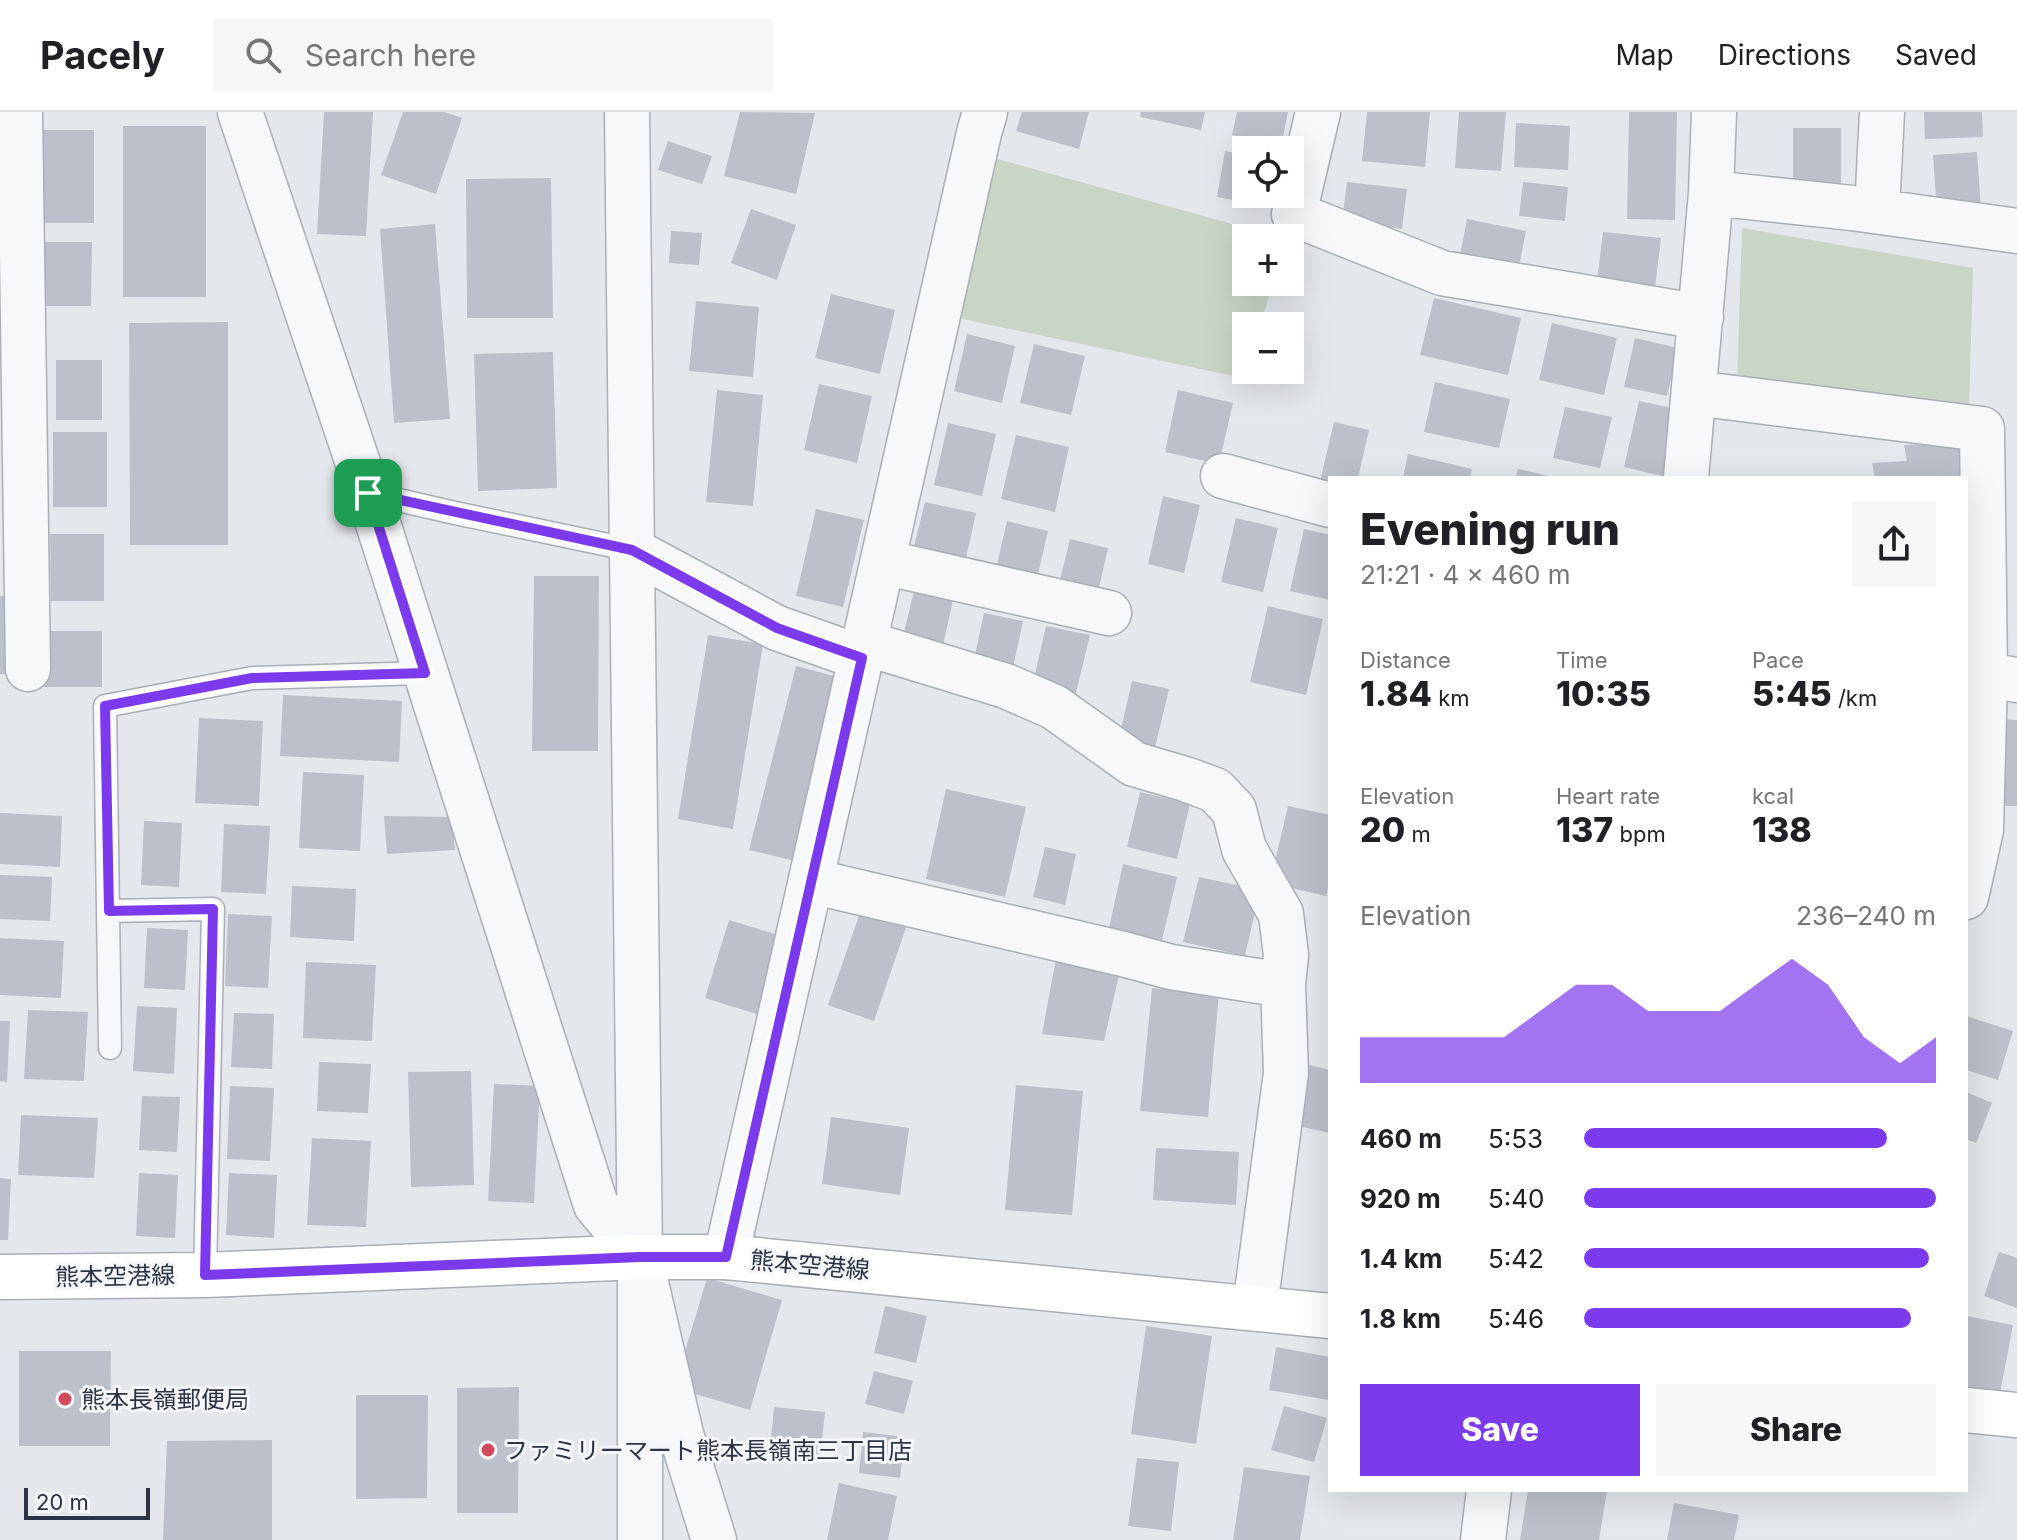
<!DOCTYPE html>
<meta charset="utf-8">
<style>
body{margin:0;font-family:Inter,"Noto Sans JP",sans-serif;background:#f6f6f6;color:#202124;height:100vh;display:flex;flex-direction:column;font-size:30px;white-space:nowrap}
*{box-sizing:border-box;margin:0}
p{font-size:26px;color:#757577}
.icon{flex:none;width:44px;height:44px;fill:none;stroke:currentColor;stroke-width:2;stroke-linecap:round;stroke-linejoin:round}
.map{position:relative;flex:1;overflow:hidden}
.panel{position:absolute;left:1328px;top:364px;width:640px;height:1016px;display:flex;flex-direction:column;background:#fff;border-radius:0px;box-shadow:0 8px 32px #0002}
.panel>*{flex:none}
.fabs{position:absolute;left:1232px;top:24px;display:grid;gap:16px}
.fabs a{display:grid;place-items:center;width:72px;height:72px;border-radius:0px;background:#fff;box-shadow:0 8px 32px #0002;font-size:40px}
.scale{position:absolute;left:24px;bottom:20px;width:126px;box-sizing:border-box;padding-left:8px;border:4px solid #2b3445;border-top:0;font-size:22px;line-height:28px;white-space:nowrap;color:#2b3445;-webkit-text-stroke:6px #f4f6f9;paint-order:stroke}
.pin{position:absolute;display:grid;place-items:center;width:68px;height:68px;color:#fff;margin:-34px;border-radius:16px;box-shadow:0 4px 12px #0006}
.round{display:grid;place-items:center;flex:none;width:84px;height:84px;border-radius:0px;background:#f6f6f6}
.headline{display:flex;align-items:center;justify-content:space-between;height:136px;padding:0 32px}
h1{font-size:44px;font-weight:800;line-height:60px}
.figures{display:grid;grid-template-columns:repeat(3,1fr);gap:12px;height:136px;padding:8px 32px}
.figures div{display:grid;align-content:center}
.figures b{font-size:34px;font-weight:800}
.figures small{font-size:22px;font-weight:400}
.figures p{font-size:22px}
.chart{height:224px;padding:16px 32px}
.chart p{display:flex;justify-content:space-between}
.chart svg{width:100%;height:144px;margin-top:8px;fill:#7c3aed;opacity:.7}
.cta{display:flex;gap:16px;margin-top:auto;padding:16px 32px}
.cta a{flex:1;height:92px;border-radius:0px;background:#7c3aed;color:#fff;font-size:32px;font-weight:800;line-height:92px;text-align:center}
.cta a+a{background:#f6f6f6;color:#202124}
ul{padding:0 32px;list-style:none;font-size:26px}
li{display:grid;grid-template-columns:128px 96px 1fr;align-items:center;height:60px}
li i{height:20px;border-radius:10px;background:#7c3aed}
header{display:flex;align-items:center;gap:48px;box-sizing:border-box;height:112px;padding:0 40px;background:#fff;border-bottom:2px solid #e0e0e0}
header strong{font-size:38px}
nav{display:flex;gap:44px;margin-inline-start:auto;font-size:28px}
.search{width:560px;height:72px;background:#f6f6f6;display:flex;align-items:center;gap:20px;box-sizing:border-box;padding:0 28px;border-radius:0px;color:#757577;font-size:30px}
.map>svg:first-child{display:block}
.green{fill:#c9d6c5}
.building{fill:#bbc0ca}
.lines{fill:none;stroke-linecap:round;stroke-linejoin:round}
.service-casing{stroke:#a9aeb7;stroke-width:25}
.minor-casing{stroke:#a9aeb7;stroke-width:47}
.tertiary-casing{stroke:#a9aeb7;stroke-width:47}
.secondary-casing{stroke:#a9aeb7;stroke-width:47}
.service{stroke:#f7f8fa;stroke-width:22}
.minor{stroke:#f7f8fa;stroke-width:44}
.tertiary{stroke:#f7f8fa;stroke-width:44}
.secondary{stroke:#fff;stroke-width:44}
.route-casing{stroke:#fff;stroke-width:16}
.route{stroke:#7c3aed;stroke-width:10}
.poi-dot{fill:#d1495b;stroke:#f4f6f9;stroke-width:3}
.labels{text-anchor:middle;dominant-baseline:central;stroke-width:6;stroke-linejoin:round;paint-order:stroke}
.street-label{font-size:24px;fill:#2b3445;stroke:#f4f6f9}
.poi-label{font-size:24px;fill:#2b3445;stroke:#f4f6f9;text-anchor:start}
</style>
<header>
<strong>Pacely</strong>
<div class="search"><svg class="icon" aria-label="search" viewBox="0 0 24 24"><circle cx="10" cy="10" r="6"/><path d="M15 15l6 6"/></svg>Search here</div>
<nav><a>Map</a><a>Directions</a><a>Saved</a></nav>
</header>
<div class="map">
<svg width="2017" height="1428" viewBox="0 0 2017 1428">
<rect width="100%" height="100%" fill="#e4e7ec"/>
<path class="green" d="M994,46L1283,126H1246V170H1273L1260,214H1246V258L1243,266L958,206Z
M1742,116L1973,156L1969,296L1737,271Z"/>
<path class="building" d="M324,0H373L366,124L317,122Z
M403,0H445L462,6L436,82L381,63Z
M740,0L815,1L796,82L724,64Z
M1022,0H1089L1079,37L1016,19Z
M1141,0H1205L1201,18L1140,5Z
M1237,0H1288L1281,34L1232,23Z
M1367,0H1430L1425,55L1362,49Z
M1459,0H1506L1501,59L1455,56Z
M1629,0H1677L1675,108L1627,107Z
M1924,0H1982L1983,25L1925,27Z
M1516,11L1570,14L1568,58L1514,55Z
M123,14H206V185H123Z
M1793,16H1841V77H1793Z
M43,18H94V111H43Z
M668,29L712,44L702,72L658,58Z
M1225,39L1246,43V82H1277L1275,96L1217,85Z
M1977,40L1981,97L1937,101L1933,43Z
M551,66L553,206H467L466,67Z
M1347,70L1407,77L1402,117L1342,109Z
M1523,70L1568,75L1565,109L1519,104Z
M751,97L796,113L777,168L731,151Z
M1467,107L1526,119L1518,160L1459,149Z
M435,112L450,307L394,311L380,117Z
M671,119L702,121L699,153L669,151Z
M1603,120L1661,126L1655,175L1597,169Z
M41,130H92L91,194H41Z
M831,182L895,198L880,262L815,246Z
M1434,186L1521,206L1508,263L1420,243Z
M696,189L759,195L753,265L689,259Z
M228,210V433H130L129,211Z
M1552,211L1617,226L1604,283L1539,268Z
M967,222L1015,234L1002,291L954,279Z
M1635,226L1678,236L1667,284L1624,275Z
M1034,232L1085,244L1071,303L1020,291Z
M553,240L557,376L478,379L474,242Z
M56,248H102V308H56Z
M1435,270L1510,287L1499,336L1424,320Z
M819,272L872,284L857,351L804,338Z
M717,278L763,283L753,394L706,390Z
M1178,278L1233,291L1219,352L1165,340Z
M1639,289L1681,298L1666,365L1624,355Z
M1565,295L1612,305L1600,356L1553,346Z
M1334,310L1369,318L1358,366H1330V377L1319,374Z
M948,311L996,322L982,384L934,373Z
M53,320H107V395H53Z
M1016,323L1069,335L1055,400L1001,387Z
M1969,330L1968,366H1875L1872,351L1907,349L1904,333Z
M1408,342L1472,357L1470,366H1403Z
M1518,357L1553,365L1552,366H1515Z
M1163,384L1200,393L1184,461L1148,452Z
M925,390L976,401L964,455L912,443Z
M816,397L864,408L843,495L796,484Z
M1236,406L1278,416L1263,480L1221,470Z
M1007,409L1048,419L1036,471L995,461Z
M1304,417L1330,423V488L1290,479Z
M50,422H104V489H51Z
M1070,427L1108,436L1096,489L1057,480Z
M534,464H599L598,639H532Z
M914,479L953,488L941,542L901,533Z
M0,484H10V562H0Z
M1268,494L1323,507L1306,583L1250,570Z
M984,501L1023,509L1012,560L973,552Z
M1046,514L1090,523L1075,585L1032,575Z
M42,519H102V575H42Z
M708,523L763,532L733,717L678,707Z
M796,554L841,566L795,749L749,738Z
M1132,569L1169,577L1153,644L1117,635Z
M283,583L402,589L399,650L280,644Z
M199,606L263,609L259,694L195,691Z
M2001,607L2017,608V694H1997Z
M303,660L364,663L360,739L299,736Z
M946,677L1026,695L1005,785L926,767Z
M1140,680L1190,692L1177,747L1127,735Z
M1288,694L1330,703V767L1326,784L1270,771Z
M0,701L62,704L60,755L0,752Z
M384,704L452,705L455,738L387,742Z
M144,709L182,711L179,775L141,773Z
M224,712L270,714L266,782L221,780Z
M1045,735L1076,742L1065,793L1033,785Z
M1123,752L1177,765L1162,828L1109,816Z
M0,763L52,765L50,809L0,807Z
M1199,765L1260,778L1245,844L1183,830Z
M292,774L356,777L354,829L290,825Z
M863,792L909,807L874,909L828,893Z
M228,802L272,804L268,876L225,874Z
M729,808L785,825L760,903L705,886Z
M147,816L188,818L185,878L144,876Z
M0,826L64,829L61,886L0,883Z
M1058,836L1121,854L1104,929L1042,922Z
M306,850L376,853L372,929L303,926Z
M1152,876L1219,881L1208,1005L1140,999Z
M137,894L177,896L174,962L133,959Z
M28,898L88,900L84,969L24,967Z
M234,901L274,902L272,957L231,955Z
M1966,904L2013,919L1998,968L1966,958Z
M0,909H10L7,970L0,969Z
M319,950L371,952L368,1001L317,999Z
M1297,950L1330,958V1021L1284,1011Z
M471,959L474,1073L411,1075L408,960Z
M494,972L540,974L534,1091L488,1089Z
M1016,973L1083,979L1072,1103L1005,1098Z
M230,974L274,976L270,1049L227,1047Z
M1966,980L1992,991L1976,1031L1966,1027Z
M142,984L180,985L177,1040L139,1038Z
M21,1003L98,1006L94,1066L18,1063Z
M831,1005L909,1016L900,1083L822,1072Z
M312,1026L371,1029L366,1115L307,1113Z
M1156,1036L1239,1040L1236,1093L1153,1088Z
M139,1061L178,1063L175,1126L136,1124Z
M229,1061L277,1063L274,1126L226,1123Z
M0,1066L11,1067L8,1128H0Z
M1999,1140L2017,1146V1196L1984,1184Z
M707,1166L782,1188L750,1298L674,1276Z
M885,1194L927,1204L916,1251L874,1241Z
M1966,1204L2013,1213L1999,1287L1966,1280Z
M1146,1214L1212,1224L1196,1332L1131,1322Z
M1276,1235L1330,1245L1329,1288L1269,1278Z
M19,1239H111L110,1334H19Z
M874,1259L913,1269L904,1302L865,1292Z
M519,1275L518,1401H457V1276Z
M356,1283H428L427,1386L356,1387Z
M1284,1294L1327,1306L1314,1350L1271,1338Z
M774,1295L825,1300L820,1345L770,1339Z
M863,1320L905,1325L900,1366L859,1361Z
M272,1328V1428H163L167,1329Z
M1137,1346L1179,1350L1171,1419L1128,1414Z
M1244,1355L1310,1364L1300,1428H1233Z
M839,1371L897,1384L888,1428H827Z
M1528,1378H1607L1599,1428H1520Z
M1674,1391L1739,1403L1734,1428H1667Z"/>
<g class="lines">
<defs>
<path id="service" d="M368,381L455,401L632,438
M109,799L213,797L205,1163
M110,936L105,594L252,566L425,561"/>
<path id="minor" d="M20,0L28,557
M240,0L374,399L596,1093L640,1145L681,1322L714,1428
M1318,0L1294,102L1442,161L1701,205
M1711,81L1852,96L2017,119
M1877,99L1882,0
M1694,281L1982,317L1985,563L2017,568
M1223,364L1330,393
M1686,366L1711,81L1714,0
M632,438L777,516L862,546
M883,450L1109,501
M865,531L1006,574L1054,595L1134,652L1185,667L1215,678L1234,698L1244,737L1281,802L1286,843L1283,873L1286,961L1255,1195
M811,769L1123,842L1171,855L1283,873
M1966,785L1981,718L1985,563
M726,1145L979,21L985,0
M1483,1428L1489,1378"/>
<path id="tertiary" d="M627,0L640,1145V1428"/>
<path id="secondary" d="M0,1165L205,1163L640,1145H726L1330,1204
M1966,1298L2017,1303"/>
</defs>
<use href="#service" class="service-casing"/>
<use href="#minor" class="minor-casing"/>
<use href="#tertiary" class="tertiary-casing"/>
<use href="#secondary" class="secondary-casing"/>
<use href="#service" class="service"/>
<use href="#minor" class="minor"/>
<use href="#tertiary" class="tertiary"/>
<use href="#secondary" class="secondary"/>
</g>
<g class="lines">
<defs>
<path id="route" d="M368,381L632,438L777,516L862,546L726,1145H640L205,1163L213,797L109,799L105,594L252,566L425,561Z"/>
</defs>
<use href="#route" class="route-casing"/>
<use href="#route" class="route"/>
</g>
<g class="poi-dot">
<circle cx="65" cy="1287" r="8"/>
<circle cx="488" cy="1338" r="8"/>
</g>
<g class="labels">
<g class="street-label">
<text transform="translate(810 1153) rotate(5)">熊本空港線</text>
<text transform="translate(115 1164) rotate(-1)">熊本空港線</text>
</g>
<g class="poi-label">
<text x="81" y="1287">熊本長嶺郵便局</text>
<text x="504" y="1338">ファミリーマート熊本長嶺南三丁目店</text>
</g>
</g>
</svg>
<div class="fabs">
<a><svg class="icon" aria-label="locate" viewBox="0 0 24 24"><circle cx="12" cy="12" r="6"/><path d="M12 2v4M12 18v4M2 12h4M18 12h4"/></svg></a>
<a>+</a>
<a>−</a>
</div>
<div class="scale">20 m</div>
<div class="pin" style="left:368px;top:381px;background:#1e9e55"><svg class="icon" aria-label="arrive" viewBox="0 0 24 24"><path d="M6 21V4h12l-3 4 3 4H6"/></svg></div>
<section class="panel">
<div class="headline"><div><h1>Evening run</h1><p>21:21 · 4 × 460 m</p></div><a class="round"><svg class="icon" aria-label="share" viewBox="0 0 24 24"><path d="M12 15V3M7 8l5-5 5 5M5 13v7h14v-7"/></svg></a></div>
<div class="figures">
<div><p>Distance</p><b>1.84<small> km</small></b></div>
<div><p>Time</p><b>10:35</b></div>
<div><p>Pace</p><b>5:45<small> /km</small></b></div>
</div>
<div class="figures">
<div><p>Elevation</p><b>20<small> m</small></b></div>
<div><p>Heart rate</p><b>137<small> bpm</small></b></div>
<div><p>kcal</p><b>138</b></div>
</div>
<div class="chart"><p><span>Elevation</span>236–240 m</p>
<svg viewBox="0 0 160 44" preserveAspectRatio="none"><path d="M0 44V30L10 30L20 30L30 30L40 30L50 22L60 14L70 14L80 22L90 22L100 22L110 14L120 6L130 14L140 30L150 38L160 30V44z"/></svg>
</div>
<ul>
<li><b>460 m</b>5:53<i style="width:86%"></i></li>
<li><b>920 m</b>5:40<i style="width:100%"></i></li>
<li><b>1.4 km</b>5:42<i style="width:98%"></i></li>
<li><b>1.8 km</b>5:46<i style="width:93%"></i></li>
</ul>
<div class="cta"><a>Save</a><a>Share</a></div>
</section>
</div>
